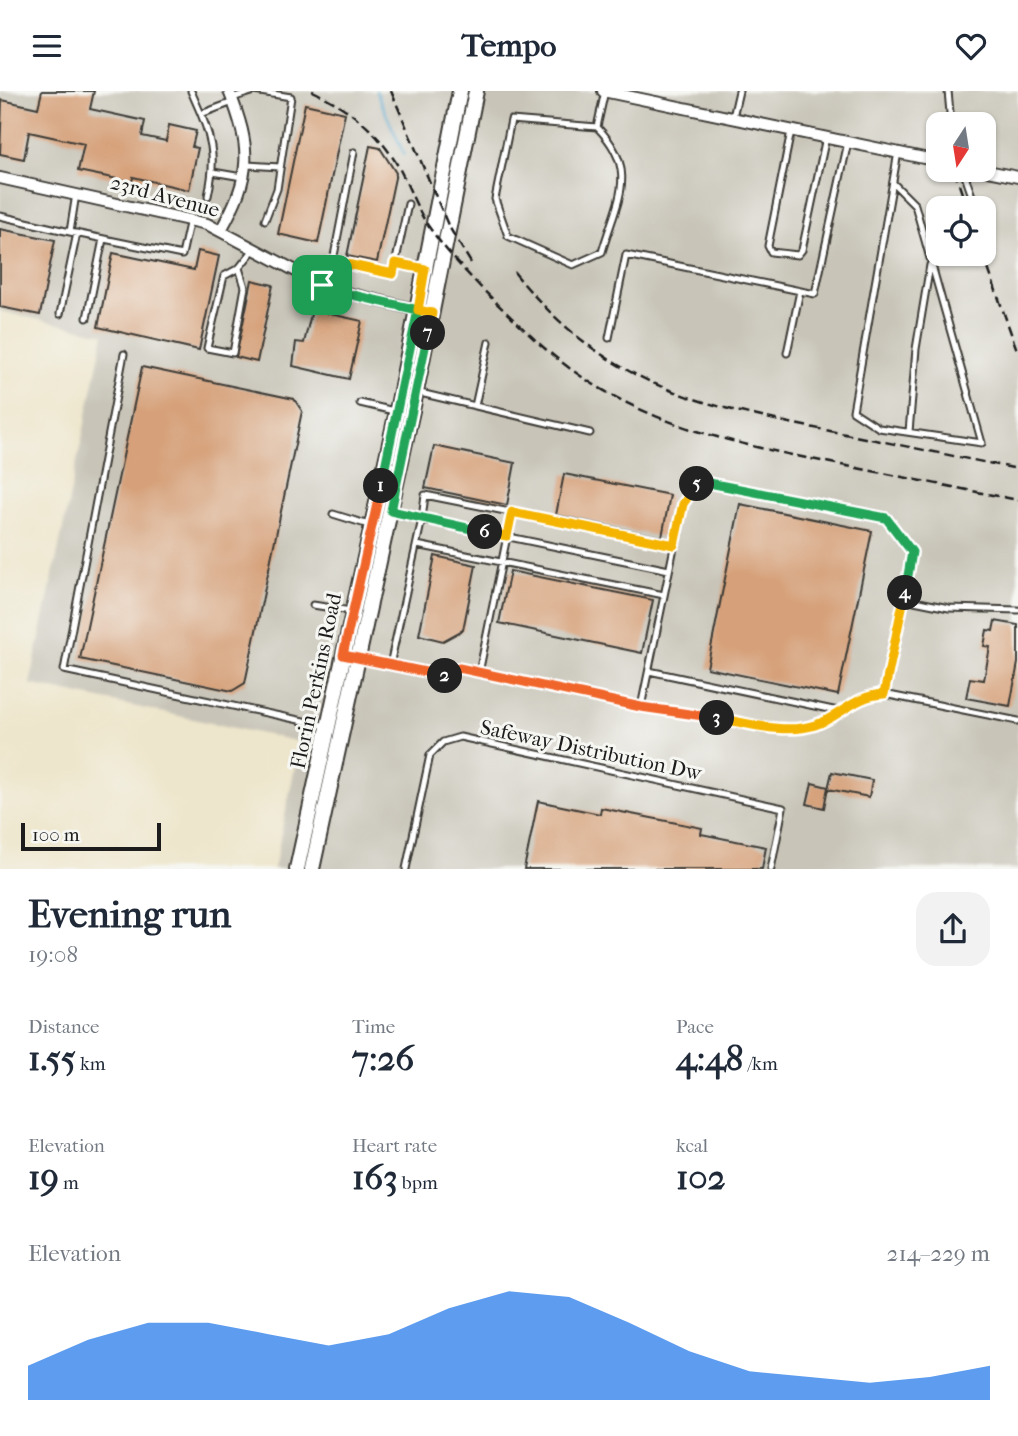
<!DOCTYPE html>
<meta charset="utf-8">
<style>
body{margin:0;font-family:"IM FELL French Canon",serif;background:#f2f2f3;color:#1f2937;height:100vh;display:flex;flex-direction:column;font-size:26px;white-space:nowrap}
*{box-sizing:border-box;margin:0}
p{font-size:23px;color:#747a83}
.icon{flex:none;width:38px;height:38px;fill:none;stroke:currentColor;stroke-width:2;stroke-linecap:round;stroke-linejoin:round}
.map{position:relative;height:778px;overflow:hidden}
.details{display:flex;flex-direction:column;background:#fff;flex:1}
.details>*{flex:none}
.needle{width:46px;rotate:192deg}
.buttons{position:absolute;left:926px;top:21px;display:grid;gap:14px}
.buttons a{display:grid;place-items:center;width:70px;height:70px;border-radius:14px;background:#fff;box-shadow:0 2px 5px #0004;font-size:35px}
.scale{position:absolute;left:21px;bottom:18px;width:140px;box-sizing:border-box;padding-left:7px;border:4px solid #1c1c1c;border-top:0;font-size:19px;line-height:24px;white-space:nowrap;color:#1c1c1c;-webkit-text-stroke:5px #f6f6f2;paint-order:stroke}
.pin{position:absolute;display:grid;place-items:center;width:60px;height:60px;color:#fff;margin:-30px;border-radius:14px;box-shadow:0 4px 10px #0006}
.km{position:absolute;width:35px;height:35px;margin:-18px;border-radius:50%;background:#222;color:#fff;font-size:19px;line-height:35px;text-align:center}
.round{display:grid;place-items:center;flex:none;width:74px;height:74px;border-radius:21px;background:#f2f2f3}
.overview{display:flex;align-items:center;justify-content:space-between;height:119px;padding:0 28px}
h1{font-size:38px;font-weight:700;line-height:52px}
.stats{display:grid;grid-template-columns:repeat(3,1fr);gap:10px;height:119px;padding:7px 28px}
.stats div{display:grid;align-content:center}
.stats b{font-size:35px;font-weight:700}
.stats small{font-size:19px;font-weight:400}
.stats p{font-size:19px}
.chart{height:196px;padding:14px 28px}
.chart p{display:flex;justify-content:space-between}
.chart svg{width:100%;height:126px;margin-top:7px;fill:#1a73e8;opacity:.7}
header{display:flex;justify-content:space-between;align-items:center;height:91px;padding:0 28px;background:#fff;font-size:32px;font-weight:700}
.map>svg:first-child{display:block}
.industrial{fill:#c8c4b8;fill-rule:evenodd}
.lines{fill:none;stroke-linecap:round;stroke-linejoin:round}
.stream{stroke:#50a5cc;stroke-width:2.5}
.building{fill:#d6a17a}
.service-casing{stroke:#3c3a36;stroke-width:9}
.minor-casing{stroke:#3c3a36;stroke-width:14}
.secondary-casing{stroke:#3c3a36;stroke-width:18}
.service{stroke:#fff;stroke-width:5}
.minor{stroke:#fff;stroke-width:10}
.secondary{stroke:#fff;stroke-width:14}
.rail{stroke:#1c1c1c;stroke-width:2.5;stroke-dasharray:10 5;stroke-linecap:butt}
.split-1-casing{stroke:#fff;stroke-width:14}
.split-2-casing{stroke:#fff;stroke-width:14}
.split-3-casing{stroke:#fff;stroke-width:14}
.split-4-casing{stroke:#fff;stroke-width:14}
.split-5-casing{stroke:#fff;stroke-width:14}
.split-6-casing{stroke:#fff;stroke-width:14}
.split-7-casing{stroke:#fff;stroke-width:14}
.split-8-casing{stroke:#fff;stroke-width:14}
.split-1{stroke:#22a559;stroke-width:9}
.split-2{stroke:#f0652b;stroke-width:9}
.split-3{stroke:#f0652b;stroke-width:9}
.split-4{stroke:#f5b400;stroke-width:9}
.split-5{stroke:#22a559;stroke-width:9}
.split-6{stroke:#f5b400;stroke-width:9}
.split-7{stroke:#22a559;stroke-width:9}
.split-8{stroke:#f5b400;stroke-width:9}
.labels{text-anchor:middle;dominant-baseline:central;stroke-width:6;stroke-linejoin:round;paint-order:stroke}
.street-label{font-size:21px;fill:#1c1c1c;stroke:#f6f6f2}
</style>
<header><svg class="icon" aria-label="menu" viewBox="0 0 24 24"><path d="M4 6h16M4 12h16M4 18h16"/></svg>Tempo<svg class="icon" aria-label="heart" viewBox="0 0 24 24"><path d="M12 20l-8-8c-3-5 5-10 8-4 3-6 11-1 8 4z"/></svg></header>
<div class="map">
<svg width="1018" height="778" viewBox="0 0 1018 778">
<rect width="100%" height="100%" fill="#f6f6f2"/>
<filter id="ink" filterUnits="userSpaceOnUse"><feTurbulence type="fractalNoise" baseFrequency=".0143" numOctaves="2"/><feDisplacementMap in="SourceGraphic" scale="14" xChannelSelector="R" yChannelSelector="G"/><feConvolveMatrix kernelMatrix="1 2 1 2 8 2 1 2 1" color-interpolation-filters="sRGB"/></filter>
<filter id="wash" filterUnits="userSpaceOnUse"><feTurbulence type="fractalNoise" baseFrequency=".00686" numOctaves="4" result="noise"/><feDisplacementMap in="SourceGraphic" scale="28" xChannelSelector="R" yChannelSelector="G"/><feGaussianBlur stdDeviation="1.57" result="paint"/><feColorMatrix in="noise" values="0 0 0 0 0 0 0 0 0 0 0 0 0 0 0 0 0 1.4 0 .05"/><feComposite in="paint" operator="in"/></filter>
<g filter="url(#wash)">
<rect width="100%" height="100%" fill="#eee6cc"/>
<path class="industrial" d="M0,0H1018V778H274L300,651L30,593L104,243L0,220ZM938,33H984V79H938ZM938,117H984V163H938Z"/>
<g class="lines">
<path class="stream" d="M376,0L404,63"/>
</g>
<g id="blocks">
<path class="building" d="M42,0H94L90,18L145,30L142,45L166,50L169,34L196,40L192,56L198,57L189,99L133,86L132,91L78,80L84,53L29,41L24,68L0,63L2,9L38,17Z
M305,13L345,22L318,152L278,143Z
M370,55L380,57L396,82L377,171L347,165Z
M0,138L55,149L40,224L0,216Z
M198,160L219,165L199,259L98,236L113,162L194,179Z
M252,189L273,194L257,271L236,266Z
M312,219L362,230L349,288L293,275L296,251L304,252Z
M142,276L294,308L302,320L245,592L232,600L80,568Z
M434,355L515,372L507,414L425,397Z
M564,383L670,404L662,446L556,424Z
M740,413L872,440L838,604L707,577Z
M435,465L476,474L463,539L443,550L419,544Z
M510,480L653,509L642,562L499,532Z
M995,530L1018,534V572L1010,615L966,607L970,587L984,589L990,556L984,555L987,539L993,540Z
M832,681L872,689L869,706L828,698Z
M812,692L828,696L824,717L807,713Z
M538,710L600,723L601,717L702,737L701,743L766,756L762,778H524Z"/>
</g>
</g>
<g filter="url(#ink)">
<use href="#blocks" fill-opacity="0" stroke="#3c3a36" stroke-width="2"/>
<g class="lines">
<defs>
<path id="service" d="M191,0L201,23L233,11
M948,0L951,33
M232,7L254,0L291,6L277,98L265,129
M201,23C214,54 215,72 208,105
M733,26L739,0
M597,36L511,29L495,108L508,145L573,174L602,161C617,109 640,80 597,36L605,0
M791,40L768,155L771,161L798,164L802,159L826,46
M247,74L280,76
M963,79L973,108
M213,81L242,86
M893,92L915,114L982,352L879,337L853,320L898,61
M0,125L70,141L76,103
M70,141L182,164L190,128
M333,170L393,183L408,113
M395,172L425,178
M239,177L245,196L233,262L207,257L224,185L239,177L255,157
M322,194L333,170L354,61
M60,223L77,142
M87,227L103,148
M609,247L626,164L815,203L848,51
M787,262L800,200
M124,263L64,579L327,635
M416,301L590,342
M360,312L394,320
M475,315L489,251
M909,341L916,258L930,174
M391,420L422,428L390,574L443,586L459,577L641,616L783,637L813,635L868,604L884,603L912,461L886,427L699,390L683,413L641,616
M333,423L369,434
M417,454L664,504
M669,479L422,428L425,404L674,454
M904,508L949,517L1018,519
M313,514L351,520
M359,568L390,574
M649,580L838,620
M479,582L512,421
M884,603L1018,630
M406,778L430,664L443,651L460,646L783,717L771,778"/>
<path id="minor" d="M603,0L938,70
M982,79L1018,86
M0,87L207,133L330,198L422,220
M221,139C252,84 252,58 229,0"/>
<path id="secondary" d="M297,778L397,320L460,0
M312,778L414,310L476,0"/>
</defs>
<use href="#service" class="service-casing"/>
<use href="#minor" class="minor-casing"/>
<use href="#secondary" class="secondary-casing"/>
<use href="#service" class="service"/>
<use href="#minor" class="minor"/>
<use href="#secondary" class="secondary"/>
<path class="rail" d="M312,0C346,15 375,38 395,70C408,91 415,116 429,136C453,171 499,215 530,244C618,328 717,349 831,372C894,384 956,397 1018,409
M391,0L448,134L471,172
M954,79L967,117
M983,163L1018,262
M514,181C607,296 697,314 835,341C896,353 957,366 1018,378"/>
</g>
</g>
<g class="lines" filter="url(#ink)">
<defs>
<path id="split-1" d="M322,194L344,202L418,219L381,395"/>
<path id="split-2" d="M381,395L343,564L445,585"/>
<path id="split-3" d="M445,585L459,577L641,616L717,627"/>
<path id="split-4" d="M717,627C747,632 785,644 815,634C840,626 855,604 884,603L905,502"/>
<path id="split-5" d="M697,393L699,390L886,427L912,461L905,502"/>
<path id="split-6" d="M485,441L507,445L512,421L674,454L683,413L697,393"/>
<path id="split-7" d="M428,242L391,420L485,441"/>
<path id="split-8" d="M322,194L333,170L393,183L395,172L425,178L418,219L432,222L428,242"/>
</defs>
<use href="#split-1" class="split-1-casing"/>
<use href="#split-2" class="split-2-casing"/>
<use href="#split-3" class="split-3-casing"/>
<use href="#split-4" class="split-4-casing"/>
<use href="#split-5" class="split-5-casing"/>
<use href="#split-6" class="split-6-casing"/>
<use href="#split-7" class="split-7-casing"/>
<use href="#split-8" class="split-8-casing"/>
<use href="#split-1" class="split-1"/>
<use href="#split-2" class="split-2"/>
<use href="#split-3" class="split-3"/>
<use href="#split-4" class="split-4"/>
<use href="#split-5" class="split-5"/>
<use href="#split-6" class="split-6"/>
<use href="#split-7" class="split-7"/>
<use href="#split-8" class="split-8"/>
</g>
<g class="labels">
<g class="street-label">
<text transform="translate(165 105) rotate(15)">23rd Avenue</text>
<text transform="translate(316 590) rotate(-78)">Florin Perkins Road</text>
<text transform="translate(591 659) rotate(12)">Safeway Distribution Dw</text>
</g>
</g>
</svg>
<div class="buttons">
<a><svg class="needle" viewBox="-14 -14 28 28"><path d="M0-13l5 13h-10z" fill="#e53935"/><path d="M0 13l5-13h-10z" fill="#747a83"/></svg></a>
<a><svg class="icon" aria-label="locate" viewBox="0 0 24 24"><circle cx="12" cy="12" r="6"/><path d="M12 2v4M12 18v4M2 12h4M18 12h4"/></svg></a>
</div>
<div class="scale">100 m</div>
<div class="pin" style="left:322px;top:194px;background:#1e9e55"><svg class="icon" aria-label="arrive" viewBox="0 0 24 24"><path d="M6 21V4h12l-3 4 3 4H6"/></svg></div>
<b class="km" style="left:381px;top:395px">1</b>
<b class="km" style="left:445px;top:585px">2</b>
<b class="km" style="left:717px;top:627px">3</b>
<b class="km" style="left:905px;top:502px">4</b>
<b class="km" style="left:697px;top:393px">5</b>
<b class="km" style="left:485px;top:441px">6</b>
<b class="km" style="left:428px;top:242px">7</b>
</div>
<section class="details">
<div class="overview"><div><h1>Evening run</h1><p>19:08</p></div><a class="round"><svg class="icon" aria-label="share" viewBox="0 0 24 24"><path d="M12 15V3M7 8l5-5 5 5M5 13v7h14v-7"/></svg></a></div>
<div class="stats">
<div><p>Distance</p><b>1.55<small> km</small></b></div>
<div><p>Time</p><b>7:26</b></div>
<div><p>Pace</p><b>4:48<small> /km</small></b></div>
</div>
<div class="stats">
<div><p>Elevation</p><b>19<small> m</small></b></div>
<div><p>Heart rate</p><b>163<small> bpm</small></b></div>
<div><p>kcal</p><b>102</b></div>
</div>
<div class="chart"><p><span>Elevation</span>214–229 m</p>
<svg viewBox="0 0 160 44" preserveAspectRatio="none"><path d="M0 44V32L10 23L20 17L30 17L40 21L50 25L60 21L70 12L80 6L90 8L100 17L110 27L120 34L130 36L140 38L150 36L160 32V44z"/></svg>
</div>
</section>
